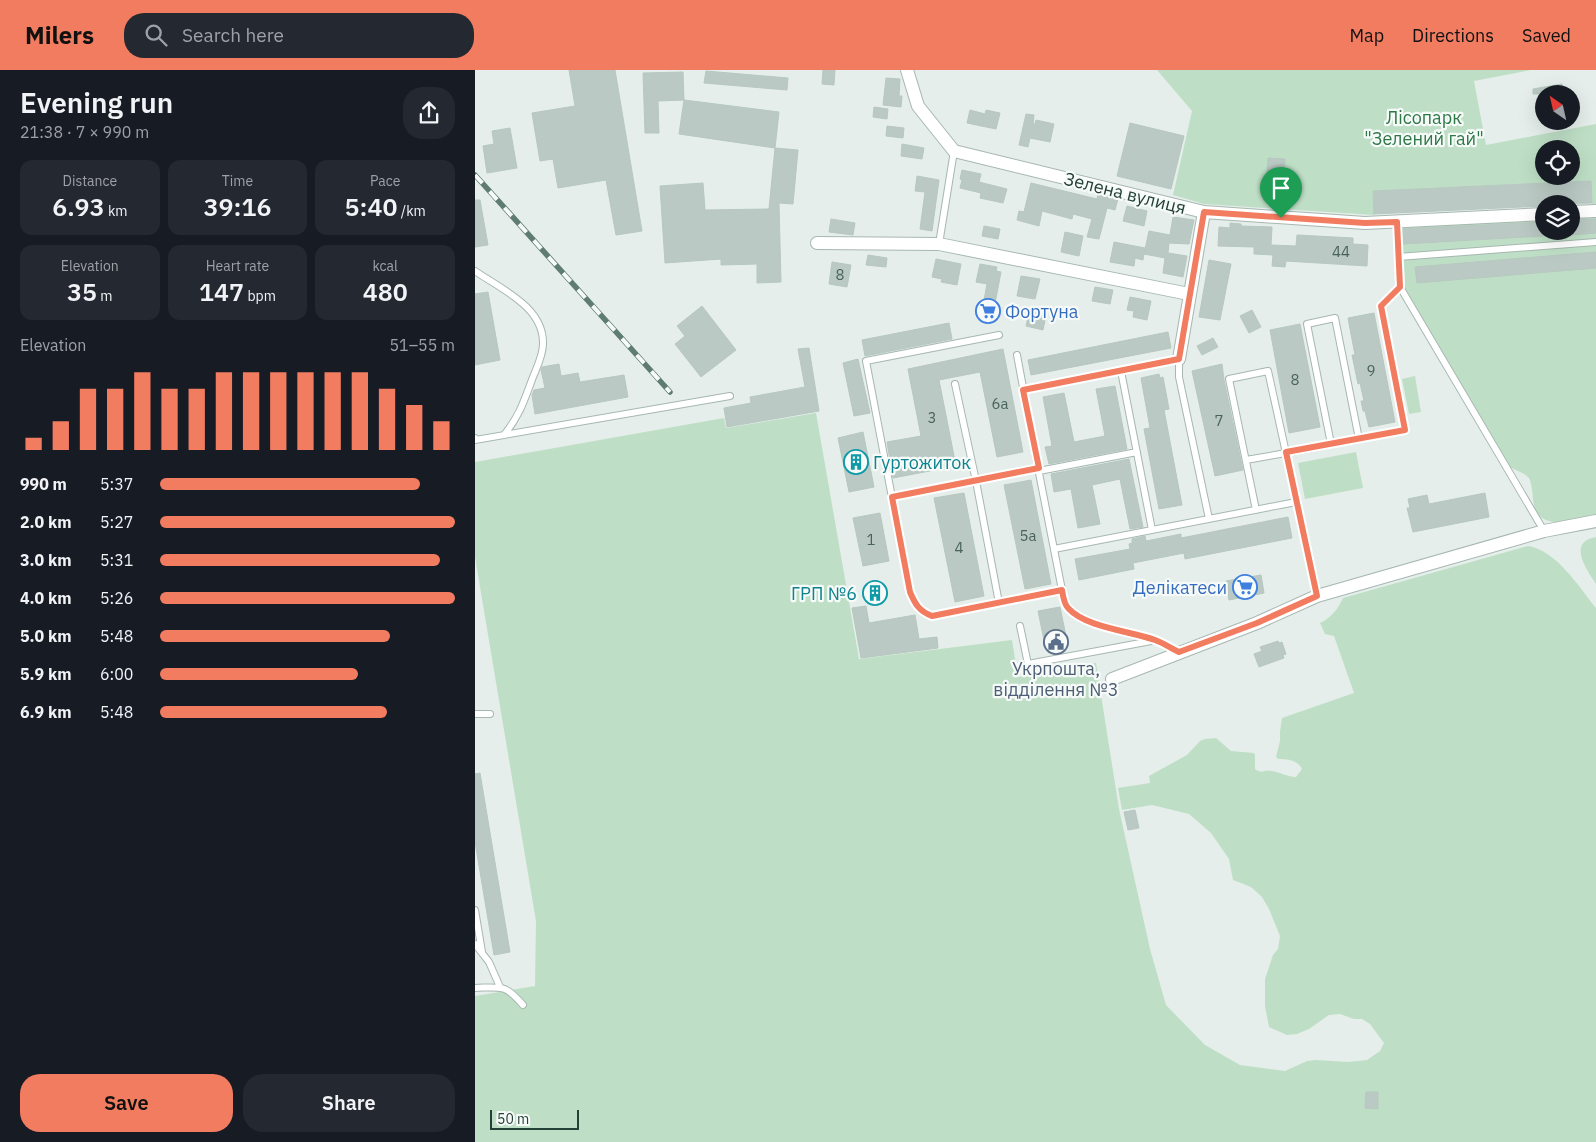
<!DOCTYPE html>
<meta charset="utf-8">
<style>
body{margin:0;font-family:"IBM Plex Sans",sans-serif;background:#242831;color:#f1f3f6;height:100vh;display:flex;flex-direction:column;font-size:19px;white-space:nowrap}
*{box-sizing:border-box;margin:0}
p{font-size:16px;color:#9ea1a6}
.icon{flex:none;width:28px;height:28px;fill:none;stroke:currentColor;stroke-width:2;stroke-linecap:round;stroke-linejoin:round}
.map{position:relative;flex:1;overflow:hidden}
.sheet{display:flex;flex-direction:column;background:#171b24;width:475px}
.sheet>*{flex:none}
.needle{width:32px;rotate:326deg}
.fabs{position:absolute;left:1060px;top:15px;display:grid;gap:10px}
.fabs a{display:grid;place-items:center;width:45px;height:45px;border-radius:50%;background:#171b24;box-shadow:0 5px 20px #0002;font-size:25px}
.scale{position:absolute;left:15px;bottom:12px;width:89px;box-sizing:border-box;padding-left:5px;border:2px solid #244137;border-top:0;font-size:14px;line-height:18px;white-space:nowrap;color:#244137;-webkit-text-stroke:4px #f6faf8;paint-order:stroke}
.pin{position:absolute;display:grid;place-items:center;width:42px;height:42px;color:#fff;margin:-51px -21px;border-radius:50% 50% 50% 0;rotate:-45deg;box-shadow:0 0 5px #0007}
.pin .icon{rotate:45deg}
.round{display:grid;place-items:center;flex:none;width:52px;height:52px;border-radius:20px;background:#242831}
.summary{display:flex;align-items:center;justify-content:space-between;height:85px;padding:0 20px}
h1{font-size:28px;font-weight:600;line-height:38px}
.metrics{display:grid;grid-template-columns:repeat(3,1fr);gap:8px;height:85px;padding:5px 20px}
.metrics div{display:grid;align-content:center;border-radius:12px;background:#242831;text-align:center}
.metrics b{font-size:25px;font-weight:600}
.metrics small{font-size:14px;font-weight:400}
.metrics p{font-size:14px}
.chart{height:140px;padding:10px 20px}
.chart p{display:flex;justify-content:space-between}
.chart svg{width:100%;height:90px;margin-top:5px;stroke:#f27c60;stroke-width:6}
.primary-button{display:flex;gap:10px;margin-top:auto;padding:10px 20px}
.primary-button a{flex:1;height:58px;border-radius:20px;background:#f27c60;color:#111;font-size:20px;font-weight:600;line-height:58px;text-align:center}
.primary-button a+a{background:#242831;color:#f1f3f6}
ul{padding:0 20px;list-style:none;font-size:16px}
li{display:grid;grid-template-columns:80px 60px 1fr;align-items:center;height:38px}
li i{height:12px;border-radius:6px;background:#f27c60}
header{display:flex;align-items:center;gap:30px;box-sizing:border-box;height:70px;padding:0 25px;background:#f27c60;color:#111}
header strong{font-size:24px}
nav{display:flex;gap:28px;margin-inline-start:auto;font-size:18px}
.search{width:350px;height:45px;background:#242831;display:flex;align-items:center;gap:12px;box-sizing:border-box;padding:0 18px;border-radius:20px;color:#9ea1a6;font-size:19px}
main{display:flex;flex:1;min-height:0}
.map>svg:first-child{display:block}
.green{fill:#bedfc6;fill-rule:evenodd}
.building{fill:#bac9c3;stroke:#b7c8c0}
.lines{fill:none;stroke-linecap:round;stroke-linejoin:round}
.service-casing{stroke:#a7b7b1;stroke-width:8}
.minor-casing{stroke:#a7b7b1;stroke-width:14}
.service{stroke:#fff;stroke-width:6}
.minor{stroke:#fff;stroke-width:12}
.rail-casing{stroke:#5f7c72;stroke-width:5.5}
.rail{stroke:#f6faf8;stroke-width:4;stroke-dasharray:11;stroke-linecap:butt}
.route-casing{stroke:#fff;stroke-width:10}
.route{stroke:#f27c60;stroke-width:6}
.labels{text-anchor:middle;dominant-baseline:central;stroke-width:4.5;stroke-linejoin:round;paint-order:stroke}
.number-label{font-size:15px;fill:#4a635a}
.park-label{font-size:18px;fill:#2e7847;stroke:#f6faf8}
.street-label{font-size:18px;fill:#244137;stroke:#f6faf8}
.shop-label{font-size:18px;fill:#366cbe;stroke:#f6faf8;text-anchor:start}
.culture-label{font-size:18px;fill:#0d838f;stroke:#f6faf8;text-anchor:start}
.service-label{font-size:18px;fill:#4e5e75;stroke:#f6faf8}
</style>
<header>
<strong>Milers</strong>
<div class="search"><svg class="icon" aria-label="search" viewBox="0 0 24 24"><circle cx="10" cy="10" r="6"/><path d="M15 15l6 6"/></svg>Search here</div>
<nav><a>Map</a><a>Directions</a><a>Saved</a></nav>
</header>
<main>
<section class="sheet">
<div class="summary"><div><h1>Evening run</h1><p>21:38 · 7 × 990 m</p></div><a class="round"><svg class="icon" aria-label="share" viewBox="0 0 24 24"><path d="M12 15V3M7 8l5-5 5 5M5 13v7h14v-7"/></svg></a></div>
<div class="metrics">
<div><p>Distance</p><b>6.93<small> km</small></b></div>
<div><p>Time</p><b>39:16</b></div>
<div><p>Pace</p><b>5:40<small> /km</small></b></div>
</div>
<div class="metrics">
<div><p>Elevation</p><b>35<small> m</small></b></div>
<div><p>Heart rate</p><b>147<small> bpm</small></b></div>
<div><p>kcal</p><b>480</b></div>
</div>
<div class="chart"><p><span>Elevation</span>51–55 m</p>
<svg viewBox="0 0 160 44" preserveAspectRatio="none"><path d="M5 44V38M15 44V30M25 44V14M35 44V14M45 44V6M55 44V14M65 44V14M75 44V6M85 44V6M95 44V6M105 44V6M115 44V6M125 44V6M135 44V14M145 44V22M155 44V30"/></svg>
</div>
<ul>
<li><b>990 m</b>5:37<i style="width:88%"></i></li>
<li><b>2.0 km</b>5:27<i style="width:100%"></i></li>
<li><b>3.0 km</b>5:31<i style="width:95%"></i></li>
<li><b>4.0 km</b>5:26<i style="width:100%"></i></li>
<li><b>5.0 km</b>5:48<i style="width:78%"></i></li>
<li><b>5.9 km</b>6:00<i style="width:67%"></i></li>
<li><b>6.9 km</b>5:48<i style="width:77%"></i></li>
</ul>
<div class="primary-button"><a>Save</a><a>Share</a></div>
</section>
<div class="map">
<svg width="1121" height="1072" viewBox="0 0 1121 1072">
<rect width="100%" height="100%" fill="#e5eeea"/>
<path class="green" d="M682,0H1056L999,11L1011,75L1121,54V134H1117L1115,111L899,121V145L729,134L698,125L717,41ZM1069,79H1096V106H1069Z
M1121,146V445C1103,449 1065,463 1059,435C1057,427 1058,416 1054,408C1049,402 1040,401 1034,396L930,218L927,158L1069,149V161H1096V148Z
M940,306L946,342L934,344L927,309Z
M341,343L384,589L537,570L543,607L621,593L644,739L675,879L691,935L730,975L765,995L810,1001L832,991L841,990L873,992L892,990L905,981L909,973L895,954L887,949H879L865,944L854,945L834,959L822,964L812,965L794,957L790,936V909L798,885L803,879L805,866L794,839L787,827L776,817L758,810L754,789L736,763L714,744L677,735L647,740L643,718L675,713L674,706L712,685L725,671L730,669L741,668L756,681L779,683L780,685V699C786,704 789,700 796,701C805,702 812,707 821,707L827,699C823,690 812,689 803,689L801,687L805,671V661L807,648L879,623L859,566L850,564L845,553C856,548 863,539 868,528L1053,476C1081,480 1104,517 1121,538V1072H0V926L60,916L61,851L0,487V392L249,348L251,358Z
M881,382L888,418L830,429L823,393Z
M1121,467V514C1111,499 1092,472 1121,467Z"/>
<path class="building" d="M94,0H140L167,161L141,165L131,110L83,118L78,89L65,91L57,43L100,36Z
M348,0H360L359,15L347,14Z
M231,1L313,8L312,20L229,13Z
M208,2L209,30L183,31L184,63H170L168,3Z
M411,8L425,9L424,26H427L426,37L408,35Z
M1087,14L1089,24H1058V19Z
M209,30L304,42L300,78L204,64Z
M399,37L413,39L412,49L398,47Z
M495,40L510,44L511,40L525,43L521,59L492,53Z
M551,44L559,45L558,54H560L561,50L579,54L575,72L555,68L553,77L544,75Z
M655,53L709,66L696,119L642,106Z
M412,56L429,58L428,68L411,66Z
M35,58L42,98L12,103L8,76L19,74L17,61Z
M427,74L449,78L447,89L426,86Z
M300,78L323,80L318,134L304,133L306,212L282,213V194L246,195V189L190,193L185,116L228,113L230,140L294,139Z
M793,88L810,89L808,117L791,116Z
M487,100L506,104L504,112L532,119L528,133L505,128L506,123L485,118L487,110L485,109Z
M442,106L464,110L457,161L445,159L450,122L440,121Z
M1116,111L1117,133L1069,134V136L899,144L898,121Z
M556,113L622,129L623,124L643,129L640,140L632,138L624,169L612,167L617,149L598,144L597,149L567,141L564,156L542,150L544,141L549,142Z
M0,130H5L13,175L0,177Z
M652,136L672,141L669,156L648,151Z
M698,147L719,150L714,174L694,173L693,183L712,186L708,207L688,203L690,188L669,184L674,161L695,165Z
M356,149L380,153L378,165L354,162Z
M1121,149V163L1096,165V150Z
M1069,152V166L928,174L927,159Z
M755,153L766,154V156L797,157L796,175L821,176L822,165L878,168V174L893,175L892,196L811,191L810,197L797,196L798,185L779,184V177L743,176L744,157L755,158Z
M509,156L525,159L523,169L507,166Z
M590,162L608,166L604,186L586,182Z
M639,172L670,178L668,190L660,188L659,196L635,192Z
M1121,182V198L942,213L940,197Z
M393,185L412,188L411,197L391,195Z
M461,189L486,194L482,215L466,212L467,209L457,207Z
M734,190L756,194L745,250L724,247Z
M357,192L376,195L372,217L354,214Z
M505,194L522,197L521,201L526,202L517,249L506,246L512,214L501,212Z
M546,206L565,209L560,229L542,226Z
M620,217L638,220L635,234L617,231Z
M13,222L25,290L0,295V224Z
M655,227L676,231L672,250L658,247L659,241L652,240Z
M227,236L261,280L226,307L200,274L210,266L202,256Z
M555,238L572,241L568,260L551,256Z
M777,240L786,257L774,263L765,246Z
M899,243L920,352L894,357L890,341H888L886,331H889L885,313L883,314L877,285H880L873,248Z
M474,253L477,269L390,286L387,270Z
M825,254L845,357L814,363L795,260Z
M693,262L696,278L556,305L553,290Z
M738,268L743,277L727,285L722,276Z
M334,278L344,341L252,357L249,338L276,333L275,327L330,317L323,279Z
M528,279L548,382L522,387L505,302L464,310L481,396L418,408L412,372L446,366L433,299Z
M383,289L395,343L379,346L368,293Z
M84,294L86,306L103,303L105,312L149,305L153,327L60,344L57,325L59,320L70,318L66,300L67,297Z
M747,294L749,310L768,400L740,406L717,301Z
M684,304L685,308L688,307L694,339L689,340L707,435L684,439L669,359L675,358L666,308Z
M640,316L652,379L574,394L570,377L577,376L568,327L589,323L599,372L630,366L621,319Z
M388,362L399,417L374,422L363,368Z
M654,389L668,457L655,459L645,409L617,415L625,454L603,458L596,419L579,422L576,404Z
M556,410L576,514L550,519L529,415Z
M489,423L509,526L480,532L459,428Z
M1010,423L1014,447L938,462L932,438H935L933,429L952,425L954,434Z
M405,443L414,491L388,496L378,448Z
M813,447L817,468L710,489L709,483L658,493L659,499L604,510L600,489L655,479L654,474L657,473V469L670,466L671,471L706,464V468Z
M786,505L789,523L754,530L751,511Z
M404,516L407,529L395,531L392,518Z
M391,536L394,553L440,545L444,569L462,567L463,578L386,588L377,538Z
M585,537L592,571L570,575L563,541Z
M803,571L804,573L807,572L811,584L808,585L809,588L784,597L779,584L787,581L785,577Z
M5,703L35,882L19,885L0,772V704Z
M660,740L664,758L653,760L649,742Z
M891,1022H903V1039L890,1038Z"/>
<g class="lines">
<defs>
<path id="service" d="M922,152L925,217L1069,461
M464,174L479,81
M923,187L1121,172
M0,201C26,219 69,237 68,274C68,285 62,297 58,307C49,331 45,345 29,365
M524,265L391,291L435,522C440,534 444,541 457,546L587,520C588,526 589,534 593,538C611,558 655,561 680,570C688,573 696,578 704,582
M542,285L563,398
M646,301L677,460
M480,314L501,411L563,398L587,520
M548,320L704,289V307L734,449
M0,368V370L255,326
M856,374L832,254L860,248L884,369
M771,390L811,383L793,301L754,309L781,440
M564,401L662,382
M417,427L501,411L524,533
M579,479L821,432
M842,526L811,383L930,360L906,236L925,217
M545,556L553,594L676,571
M0,644H15
M0,840L7,882
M0,874L14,892L25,917
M0,918C27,917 30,914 48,935"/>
<path id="minor" d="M432,0L443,36L479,81L729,142L890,153L1069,144
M1096,142L1121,141
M342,173L464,174L714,224
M704,289L729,142
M637,609L782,553L842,526L1069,461L1121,451"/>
</defs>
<use href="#service" class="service-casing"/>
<use href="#minor" class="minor-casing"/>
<use href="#service" class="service"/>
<use href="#minor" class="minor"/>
<defs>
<path id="rail" d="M0,105L195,322"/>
</defs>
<use href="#rail" class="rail-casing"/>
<use href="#rail" class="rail"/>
</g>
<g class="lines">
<defs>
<path id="route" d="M729,142L890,153L922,152L925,217L906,236L930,360L811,382L842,526L782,553L704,582C696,578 688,573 680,570C656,561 611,558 593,538C589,534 588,526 587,520L457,546C444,541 440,534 435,522L417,427L564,398L548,320L704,289Z"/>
</defs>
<use href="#route" class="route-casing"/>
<use href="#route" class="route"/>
</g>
<defs>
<symbol id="supermarket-ring" viewBox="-11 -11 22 22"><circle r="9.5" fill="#f6faf8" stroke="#3f7fe0" stroke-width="1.5"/><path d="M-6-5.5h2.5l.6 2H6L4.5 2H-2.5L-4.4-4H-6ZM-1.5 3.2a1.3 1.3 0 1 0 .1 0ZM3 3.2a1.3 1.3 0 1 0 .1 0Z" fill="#3f7fe0"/></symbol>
<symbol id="building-ring" viewBox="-11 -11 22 22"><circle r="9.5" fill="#f6faf8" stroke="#0f9aa8" stroke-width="1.5"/><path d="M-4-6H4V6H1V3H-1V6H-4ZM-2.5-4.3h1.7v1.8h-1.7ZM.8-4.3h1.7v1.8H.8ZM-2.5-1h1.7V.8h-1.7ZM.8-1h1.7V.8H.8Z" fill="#0f9aa8"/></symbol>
<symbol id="civic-ring" viewBox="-11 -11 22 22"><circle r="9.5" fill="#f6faf8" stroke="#5c6f8a" stroke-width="1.5"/><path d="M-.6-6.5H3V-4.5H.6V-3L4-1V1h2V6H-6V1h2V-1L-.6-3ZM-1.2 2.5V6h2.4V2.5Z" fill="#5c6f8a"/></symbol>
</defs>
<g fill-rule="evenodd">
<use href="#supermarket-ring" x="499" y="227" width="28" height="28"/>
<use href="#building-ring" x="367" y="378" width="28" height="28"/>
<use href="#supermarket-ring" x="756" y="503" width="28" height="28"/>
<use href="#building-ring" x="386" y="509" width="28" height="28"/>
<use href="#civic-ring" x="567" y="558" width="28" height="28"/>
</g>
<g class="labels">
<g class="number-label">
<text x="866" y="181">44</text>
<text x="365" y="204">8</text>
<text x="896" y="300">9</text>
<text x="820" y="309">8</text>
<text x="525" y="333">6а</text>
<text x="457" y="347">3</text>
<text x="744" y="350">7</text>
<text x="553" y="465">5а</text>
<text x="396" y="469">1</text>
<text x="484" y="477">4</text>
</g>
<g class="park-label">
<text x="949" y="47">Лісопарк<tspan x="949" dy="21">"Зелений гай"</tspan></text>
</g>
<g class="street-label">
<text transform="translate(650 123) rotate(14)">Зелена вулиця</text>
</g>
<g class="shop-label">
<text x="530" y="241">Фортуна</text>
<text x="752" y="517" text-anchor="end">Делікатеси</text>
</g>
<g class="culture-label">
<text x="398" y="392">Гуртожиток</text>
<text x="382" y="523" text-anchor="end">ГРП №6</text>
</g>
<g class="service-label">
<text x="581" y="598">Укрпошта,<tspan x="581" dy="21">відділення №3</tspan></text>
</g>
</g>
</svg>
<div class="fabs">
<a><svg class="needle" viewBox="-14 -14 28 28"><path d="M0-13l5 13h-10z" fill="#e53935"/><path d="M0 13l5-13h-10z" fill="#9ea1a6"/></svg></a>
<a><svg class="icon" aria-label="locate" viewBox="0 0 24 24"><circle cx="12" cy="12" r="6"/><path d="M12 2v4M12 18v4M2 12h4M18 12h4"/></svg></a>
<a><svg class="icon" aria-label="layers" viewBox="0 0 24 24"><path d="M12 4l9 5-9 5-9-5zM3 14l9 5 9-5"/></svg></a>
</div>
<div class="scale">50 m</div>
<div class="pin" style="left:806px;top:148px;background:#1e9e55"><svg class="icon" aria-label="arrive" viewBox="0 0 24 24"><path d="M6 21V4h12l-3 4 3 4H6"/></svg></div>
</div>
</main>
